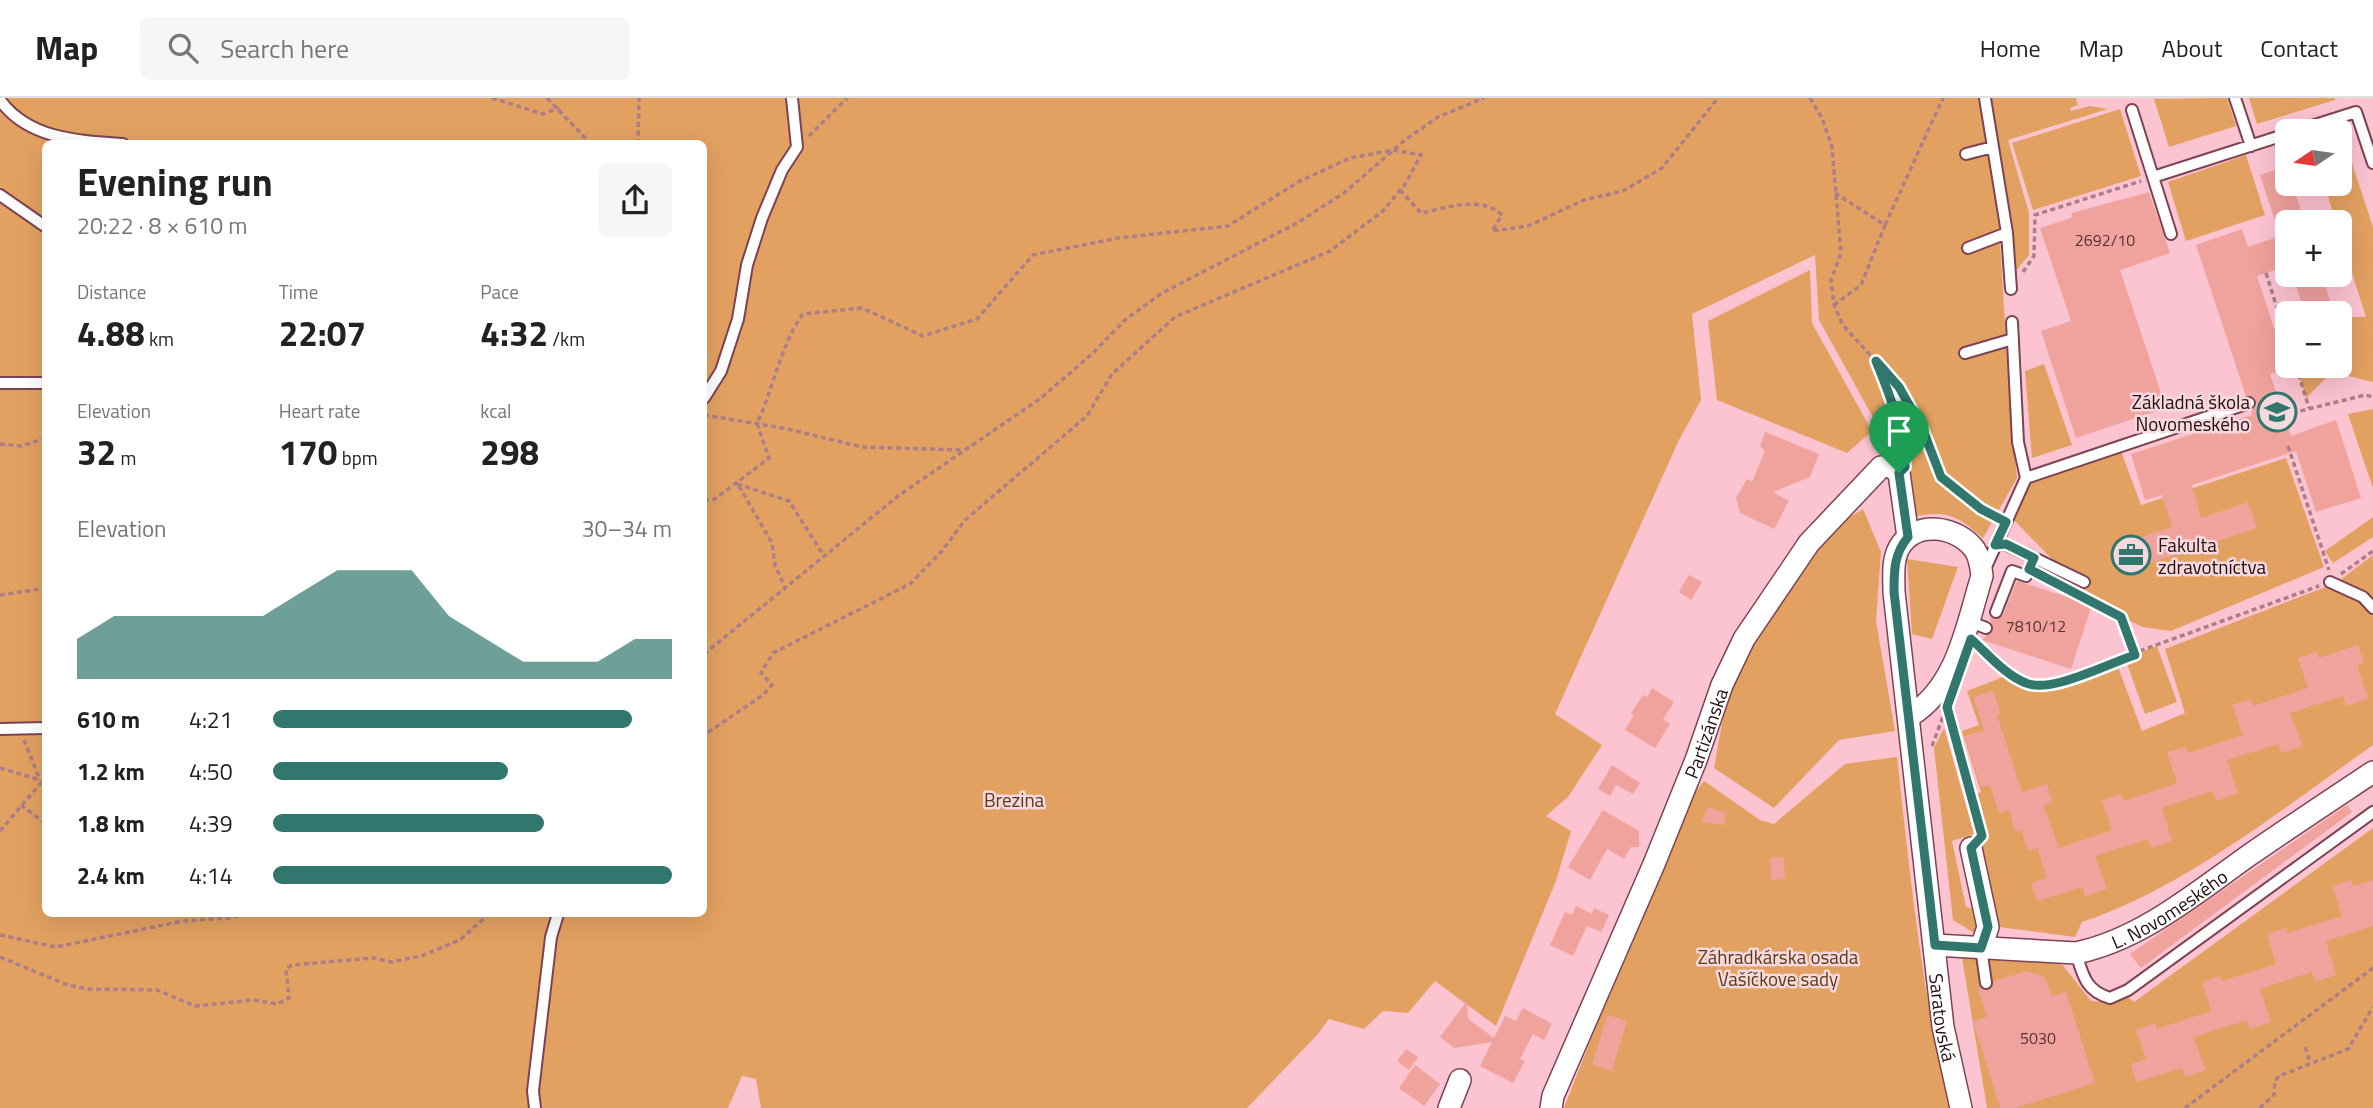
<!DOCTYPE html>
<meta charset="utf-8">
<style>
body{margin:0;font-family:"Titillium Web",sans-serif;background:#f6f6f6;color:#222;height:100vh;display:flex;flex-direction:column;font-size:26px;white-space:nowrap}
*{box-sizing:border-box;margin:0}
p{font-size:23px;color:#767676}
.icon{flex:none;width:38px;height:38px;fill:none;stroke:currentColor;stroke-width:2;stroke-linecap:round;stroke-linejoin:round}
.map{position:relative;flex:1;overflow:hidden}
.panel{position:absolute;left:42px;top:42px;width:665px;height:777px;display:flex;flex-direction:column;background:#fff;border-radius:10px;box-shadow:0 7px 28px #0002}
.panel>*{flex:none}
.needle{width:46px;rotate:257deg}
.tools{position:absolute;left:2275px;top:21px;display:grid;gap:14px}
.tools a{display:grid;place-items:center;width:77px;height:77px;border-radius:10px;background:#fff;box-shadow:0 7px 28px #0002;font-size:35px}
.pin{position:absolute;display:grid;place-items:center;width:60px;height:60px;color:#fff;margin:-72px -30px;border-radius:50% 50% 50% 0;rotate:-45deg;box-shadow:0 0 7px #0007}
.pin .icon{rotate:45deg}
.round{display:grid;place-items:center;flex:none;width:74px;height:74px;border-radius:10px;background:#f6f6f6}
.overview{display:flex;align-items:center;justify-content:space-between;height:119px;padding:0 35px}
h1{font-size:38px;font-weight:700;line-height:52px}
.figures{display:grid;grid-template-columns:repeat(3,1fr);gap:10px;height:119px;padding:7px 35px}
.figures div{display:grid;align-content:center}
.figures b{font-size:35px;font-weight:700}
.figures small{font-size:19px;font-weight:400}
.figures p{font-size:19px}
.chart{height:196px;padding:14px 35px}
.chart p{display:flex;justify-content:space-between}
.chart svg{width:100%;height:126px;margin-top:7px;fill:#31776e;opacity:.7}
ul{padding:0 35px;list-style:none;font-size:23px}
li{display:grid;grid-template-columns:112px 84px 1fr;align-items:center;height:52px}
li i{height:18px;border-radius:9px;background:#31776e}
header{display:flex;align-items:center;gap:42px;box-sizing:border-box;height:98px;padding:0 35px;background:#fff;border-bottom:2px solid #e0e0e0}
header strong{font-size:33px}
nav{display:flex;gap:38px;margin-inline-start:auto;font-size:24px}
.search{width:490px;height:63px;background:#f6f6f6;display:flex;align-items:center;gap:18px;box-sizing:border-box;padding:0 24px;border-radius:10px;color:#767676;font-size:26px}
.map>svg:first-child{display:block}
.green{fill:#e3a161;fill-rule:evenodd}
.building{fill:#f0a29d}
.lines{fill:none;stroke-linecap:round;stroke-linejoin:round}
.service-casing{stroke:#7e4352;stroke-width:14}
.minor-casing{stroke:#7e4352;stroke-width:24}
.path{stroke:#ab7e88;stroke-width:3.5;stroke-dasharray:5 3.5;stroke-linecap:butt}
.service{stroke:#fff;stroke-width:10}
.minor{stroke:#fff;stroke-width:21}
.route-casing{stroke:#fff;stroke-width:14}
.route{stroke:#31776e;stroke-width:9}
.labels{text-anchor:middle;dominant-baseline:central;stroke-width:5;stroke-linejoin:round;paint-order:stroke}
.number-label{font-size:16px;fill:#583236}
.poi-label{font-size:19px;fill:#250d13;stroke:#f6d9df;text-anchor:end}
.street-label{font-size:19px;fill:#250d13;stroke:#f6d9df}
.park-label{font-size:19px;fill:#5e3a12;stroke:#f6d9df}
</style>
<header>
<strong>Map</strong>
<div class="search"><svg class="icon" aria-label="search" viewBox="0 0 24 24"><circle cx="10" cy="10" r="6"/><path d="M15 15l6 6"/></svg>Search here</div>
<nav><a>Home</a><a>Map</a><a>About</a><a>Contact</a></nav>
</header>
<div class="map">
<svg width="2373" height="1010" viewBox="0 0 2373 1010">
<rect width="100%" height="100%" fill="#fcc3d0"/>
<path class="green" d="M0,0H1978L1998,111L2011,325L2017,380L1983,440C1959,419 1949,412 1916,418C1910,391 1905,361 1885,341L1819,222L1815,157L1692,216L1701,302L1679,342L1555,616L1602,647L1568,699L1546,718L1571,733L1556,783L1496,928L1435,883L1408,915L1383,913L1364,931L1329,921L1317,937L1247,1010H761L756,981L742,978L728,1010H0ZM46,46H704V816H46Z
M1990,0H2076L2078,7L2070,10L2071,13L2090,8L2108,11L2008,42L2029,115V157L2014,175L2013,135Z
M2227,0L2236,28L2169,49L2154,1Z
M2249,0H2335V2L2257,26Z
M2120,11L2141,78L2033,112L2012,45Z
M2342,35L2373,129V284L2332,274L2306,300L2296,268H2340V219H2366L2340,137V124H2336L2324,86H2340V36Z
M2246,57L2265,117L2186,143L2168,84Z
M1810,172L1812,225L1872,333L1847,355L1717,302L1708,223Z
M2044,266L2072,347L2032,360L2025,273Z
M2373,311V390L2348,316Z
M2121,353L2141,407L2286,360L2324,469L2171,533L2143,529L2118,518L2079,489L2012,420L2033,381Z
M1863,411L1881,454L1876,523L1895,633L1839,642L1774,710L1714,670L1729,587L1825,434Z
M2373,419V439L2333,465L2325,453Z
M2373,457V503L2366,495L2340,482Z
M1907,461L1958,469L1932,541L1912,536Z
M2331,487L2364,505L2373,516V647C2285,709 2183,791 2082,824L2075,839L1999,829L1966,701L1981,694L1962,633L1979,627L1967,593L2003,579L2028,592L2046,594L2118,569L2142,633L2185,615L2165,551Z
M2157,548L2177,604L2145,616L2125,560Z
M1944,630L1974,736L1952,743L1966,809L1988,815L1976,836L1953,822L1934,650Z
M1897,659C1910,777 1922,894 1949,1010H1564L1625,854L1696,693L1704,683L1760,722L1774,726L1845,666Z
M2373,730V1010H1987L1962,860L2058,861L2091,903L2105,904L2127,898L2134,904Z"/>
<path class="building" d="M2287,68V86H2292L2305,124H2287V168L2257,178L2287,270L2270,276L2291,338L2336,322L2361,400L2316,414L2296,353L2192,387L2201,420L2248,404L2257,430L2120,475L2111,449L2172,429L2162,397L2145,402L2131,356L2252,317L2251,313L2257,307L2255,300L2246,298L2196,147L2242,131L2248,149L2280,138L2260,77Z
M2149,94L2170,155L2120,172L2166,310L2076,340L2041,233L2071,223L2040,130L2071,120L2072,115Z
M2292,177H2322L2331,206L2305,214Z
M1765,334L1819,356L1810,379L1773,394L1789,403L1774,431L1740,415L1736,400L1747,381L1752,384L1765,353L1760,348Z
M1689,477L1702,484L1691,502L1679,494Z
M2017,483L2092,507L2071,571L1982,542L1993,532L1990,519L1997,522L2003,517Z
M2358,547L2364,565L2357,567L2368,601L2346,608L2343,598L2290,615L2303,648L2281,655L2278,646L2227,662L2238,695L2216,703L2213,693L2162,710L2172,743L2151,750L2148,741L2095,758L2107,791L2085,798L2082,789L2037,803L2031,785L2047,780L2037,750L2028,753L2021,732L2015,734L2009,712L1999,715L1991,690L1988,687L1981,689L1964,638L1984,632L1973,599L1993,593L2001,615L1997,617L2022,694L2047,686L2052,704L2043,707L2059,750L2112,732L2102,702L2121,696L2123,703L2177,685L2167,654L2186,649L2188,655L2243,637L2232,607L2251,601L2253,608L2308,590L2298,560L2317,554L2319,560Z
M1652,590L1674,604L1663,621L1670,626L1655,650L1625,632L1634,617L1631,615L1643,597L1647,599Z
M1612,667L1640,685L1633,696L1616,687L1610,698L1598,691Z
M2347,707L2352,714L2141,870L2130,856Z
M1708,709L1726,715L1724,727L1702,724Z
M1603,712L1639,733V749H1631L1624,761L1607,751L1590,782L1568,769Z
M1784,759L1785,781L1771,782L1770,760Z
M2351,782L2353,788L2373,782V828L2326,843L2336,877L2315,884L2312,874L2260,891L2271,924L2250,931L2247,922L2193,939L2206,972L2185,979L2182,970L2136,984L2131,966L2146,961L2136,932L2155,925L2157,931L2211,913L2202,884L2220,878L2222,883L2276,866L2267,836L2286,830L2287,835L2342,818L2332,788Z
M1576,808L1592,816L1594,810L1609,817L1601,834L1587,828L1573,858L1550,847L1565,814L1572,817Z
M2026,873L2044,878L2052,898L2066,894L2095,985L2015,1010H2000L1973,923L1987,919L1977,888L1988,893L1993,889L1994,883Z
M1467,903L1468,921L1494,940L1505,918L1516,923L1523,910L1552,926L1544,942L1533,936L1520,961L1525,963L1513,985L1480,968L1492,944L1454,950L1440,939Z
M1607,917L1627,923L1612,973L1592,967Z
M1406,951L1418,959L1409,972L1397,963Z
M1415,967L1440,986L1424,1008L1399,990Z"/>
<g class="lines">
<defs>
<path id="service" d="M1985,0L1993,49
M2235,0L2251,48
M0,2C28,41 78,43 123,46
M2132,12L2171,136
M2296,33L2356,14L2373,65
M1966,56L1993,49L2007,135L2011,191
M2153,79L2287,36
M0,97L46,129
M1968,150L2007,135
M1965,255L2013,241
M0,285H46
M704,300L721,273L738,221L747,167L762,120L782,72L797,49L792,0
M2026,380L2249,305
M1995,447L2005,446L2084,484
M1985,471L2026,380L2018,344L2012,224
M2330,484L2363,499L2373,510
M1996,514L2012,473L2026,478L2034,460
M1968,523L1986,530
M0,631L46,630
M1981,850L1986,885
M2076,855C2083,878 2086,893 2110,900L2128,892L2373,714
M535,1010L533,993L551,839L558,816"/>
<g id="minor">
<path id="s1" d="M1910,618C1958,588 1966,529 1982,478C1981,469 1980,460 1975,452C1958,428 1915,421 1899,450C1892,463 1894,479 1894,494L1943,929L1961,1010"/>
<path d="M1971,750L1988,829L1981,850"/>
<path id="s2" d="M1935,847L2076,855C2140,842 2196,795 2248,758C2290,729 2331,702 2373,674"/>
<path d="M1449,1010L1460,982"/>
<path id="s3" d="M1551,1010L1553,998L1654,766L1696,662L1722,587L1744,541L1809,445L1881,369L1890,368L1899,375L1908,439"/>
</g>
</defs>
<use href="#service" class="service-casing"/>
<use href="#minor" class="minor-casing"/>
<path class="path" d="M492,0L543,16L559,10
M547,0L591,46
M1810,0L1822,20L1832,49L1841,155L1831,182L1834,207L1843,227L1900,290L1923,332L1941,379L1996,419
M809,38L847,0
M638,46L639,0
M1400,92L1421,115C1446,110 1481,97 1502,117L1492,133L1528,128L1584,102L1623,93L1662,70L1718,0
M1835,95L1885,127L1943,0
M2023,174L2034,158L2035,117L2141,83
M2266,175L2287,242
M1834,207L1861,187L1885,127
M1878,268L1901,326L1904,354
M2296,268L2309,310
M704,317L783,330L862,349L963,352
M2284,317L2365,297L2373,299
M0,346L21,348L46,340
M2288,348L2329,472
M737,386L789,403L824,458
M739,388L772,445L775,467L785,489
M704,403L715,401L769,360L757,325C774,290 780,248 803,216L862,210L923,238L977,221L1033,157L1118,140L1228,128L1298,84L1350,60L1393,52L1421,57L1406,85L1383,113L1330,153L1175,219L1112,276L1087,318L965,422L942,453L910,486L773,555L761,575L772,587L763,597L704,637
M2341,476L2373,453
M0,497L46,490
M2081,497L2121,518L2135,557
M1980,549C1999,566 2016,585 2043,588L2319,488
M704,556L898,398L1041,300L1092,256L1125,222L1162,195L1297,125L1344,95L1405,42L1438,19L1484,0
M1947,611L1982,735
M24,642L40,682
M1932,648L1944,616
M0,670L40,682
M21,707L46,726
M0,733L46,679
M0,837L56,849L183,823L228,820L245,816
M0,859L65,886L87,891L157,892L195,908L254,902L277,906L289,900L286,871L292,867L373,860L392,864L421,858L460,842L489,816
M2305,949L2310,964
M2185,1010L2373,870
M2260,1010L2274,997L2275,983L2279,978L2348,951L2373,909"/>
<use href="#service" class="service"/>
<use href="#minor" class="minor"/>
</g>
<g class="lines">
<defs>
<path id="route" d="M1876,263L1899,289L1923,332L1941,379L1981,411L2006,424L1995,447L2006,446L2034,460L2029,471L2121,519L2135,557C2109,565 2051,596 2026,585C2005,577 1988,556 1971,541L1947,609L1982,738L1971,750L1988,829L1981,850L1935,847L1894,494C1894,472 1894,456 1908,439L1899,375L1905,369C1902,330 1891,299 1876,263Z"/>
</defs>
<use href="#route" class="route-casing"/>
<use href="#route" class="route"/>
</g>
<defs>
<symbol id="school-ring" viewBox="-11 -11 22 22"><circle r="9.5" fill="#f6d9df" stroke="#31776e" stroke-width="1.5"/><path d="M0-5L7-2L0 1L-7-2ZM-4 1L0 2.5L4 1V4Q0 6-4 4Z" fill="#31776e"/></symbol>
<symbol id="office-ring" viewBox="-11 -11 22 22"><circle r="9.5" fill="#f6d9df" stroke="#31776e" stroke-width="1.5"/><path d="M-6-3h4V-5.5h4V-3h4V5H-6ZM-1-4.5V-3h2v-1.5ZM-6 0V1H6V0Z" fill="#31776e"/></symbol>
</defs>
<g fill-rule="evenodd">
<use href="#school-ring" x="2255" y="292" width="44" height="44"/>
<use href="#office-ring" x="2109" y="435" width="44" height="44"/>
</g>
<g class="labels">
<g class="number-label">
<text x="2105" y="142">2692/10</text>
<text x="2036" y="528">7810/12</text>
<text x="2038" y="940">5030</text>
</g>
<g class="poi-label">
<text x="2250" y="303">Základná škola<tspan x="2250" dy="22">Novomeského</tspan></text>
<text x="2158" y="446" text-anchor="start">Fakulta<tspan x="2158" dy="22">zdravotníctva</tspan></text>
</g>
<g class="street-label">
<text stroke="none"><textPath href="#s3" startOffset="406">Partizánska</textPath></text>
<text stroke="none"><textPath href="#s2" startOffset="245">L. Novomeského</textPath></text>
<text stroke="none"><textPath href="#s1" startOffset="751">Saratovská</textPath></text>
</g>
<g class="park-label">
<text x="1014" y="701">Brezina</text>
<text x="1778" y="858">Záhradkárska osada<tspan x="1778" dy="22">Vašíčkove sady</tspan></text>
</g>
</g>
</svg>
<div class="tools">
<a><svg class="needle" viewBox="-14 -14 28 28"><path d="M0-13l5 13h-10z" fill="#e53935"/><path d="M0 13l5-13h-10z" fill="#767676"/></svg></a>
<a>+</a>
<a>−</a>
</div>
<div class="pin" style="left:1899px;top:375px;background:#1e9e55"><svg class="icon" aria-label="arrive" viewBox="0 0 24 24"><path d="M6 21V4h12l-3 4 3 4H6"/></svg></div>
<section class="panel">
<div class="overview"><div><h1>Evening run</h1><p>20:22 · 8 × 610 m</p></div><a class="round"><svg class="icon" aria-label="share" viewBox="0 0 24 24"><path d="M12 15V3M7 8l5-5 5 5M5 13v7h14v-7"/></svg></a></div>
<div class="figures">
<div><p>Distance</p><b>4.88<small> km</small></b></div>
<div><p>Time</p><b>22:07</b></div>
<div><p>Pace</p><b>4:32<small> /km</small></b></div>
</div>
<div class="figures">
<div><p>Elevation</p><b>32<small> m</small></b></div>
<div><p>Heart rate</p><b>170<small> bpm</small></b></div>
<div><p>kcal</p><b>298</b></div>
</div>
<div class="chart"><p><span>Elevation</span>30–34 m</p>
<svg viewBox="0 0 160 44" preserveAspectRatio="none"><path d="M0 44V30L10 22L20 22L30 22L40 22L50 22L60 14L70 6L80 6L90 6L100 22L110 30L120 38L130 38L140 38L150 30L160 30V44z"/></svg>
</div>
<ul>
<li><b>610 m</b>4:21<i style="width:90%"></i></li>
<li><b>1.2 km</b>4:50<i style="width:59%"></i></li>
<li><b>1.8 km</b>4:39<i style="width:68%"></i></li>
<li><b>2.4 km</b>4:14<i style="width:100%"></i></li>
</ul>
</section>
</div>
